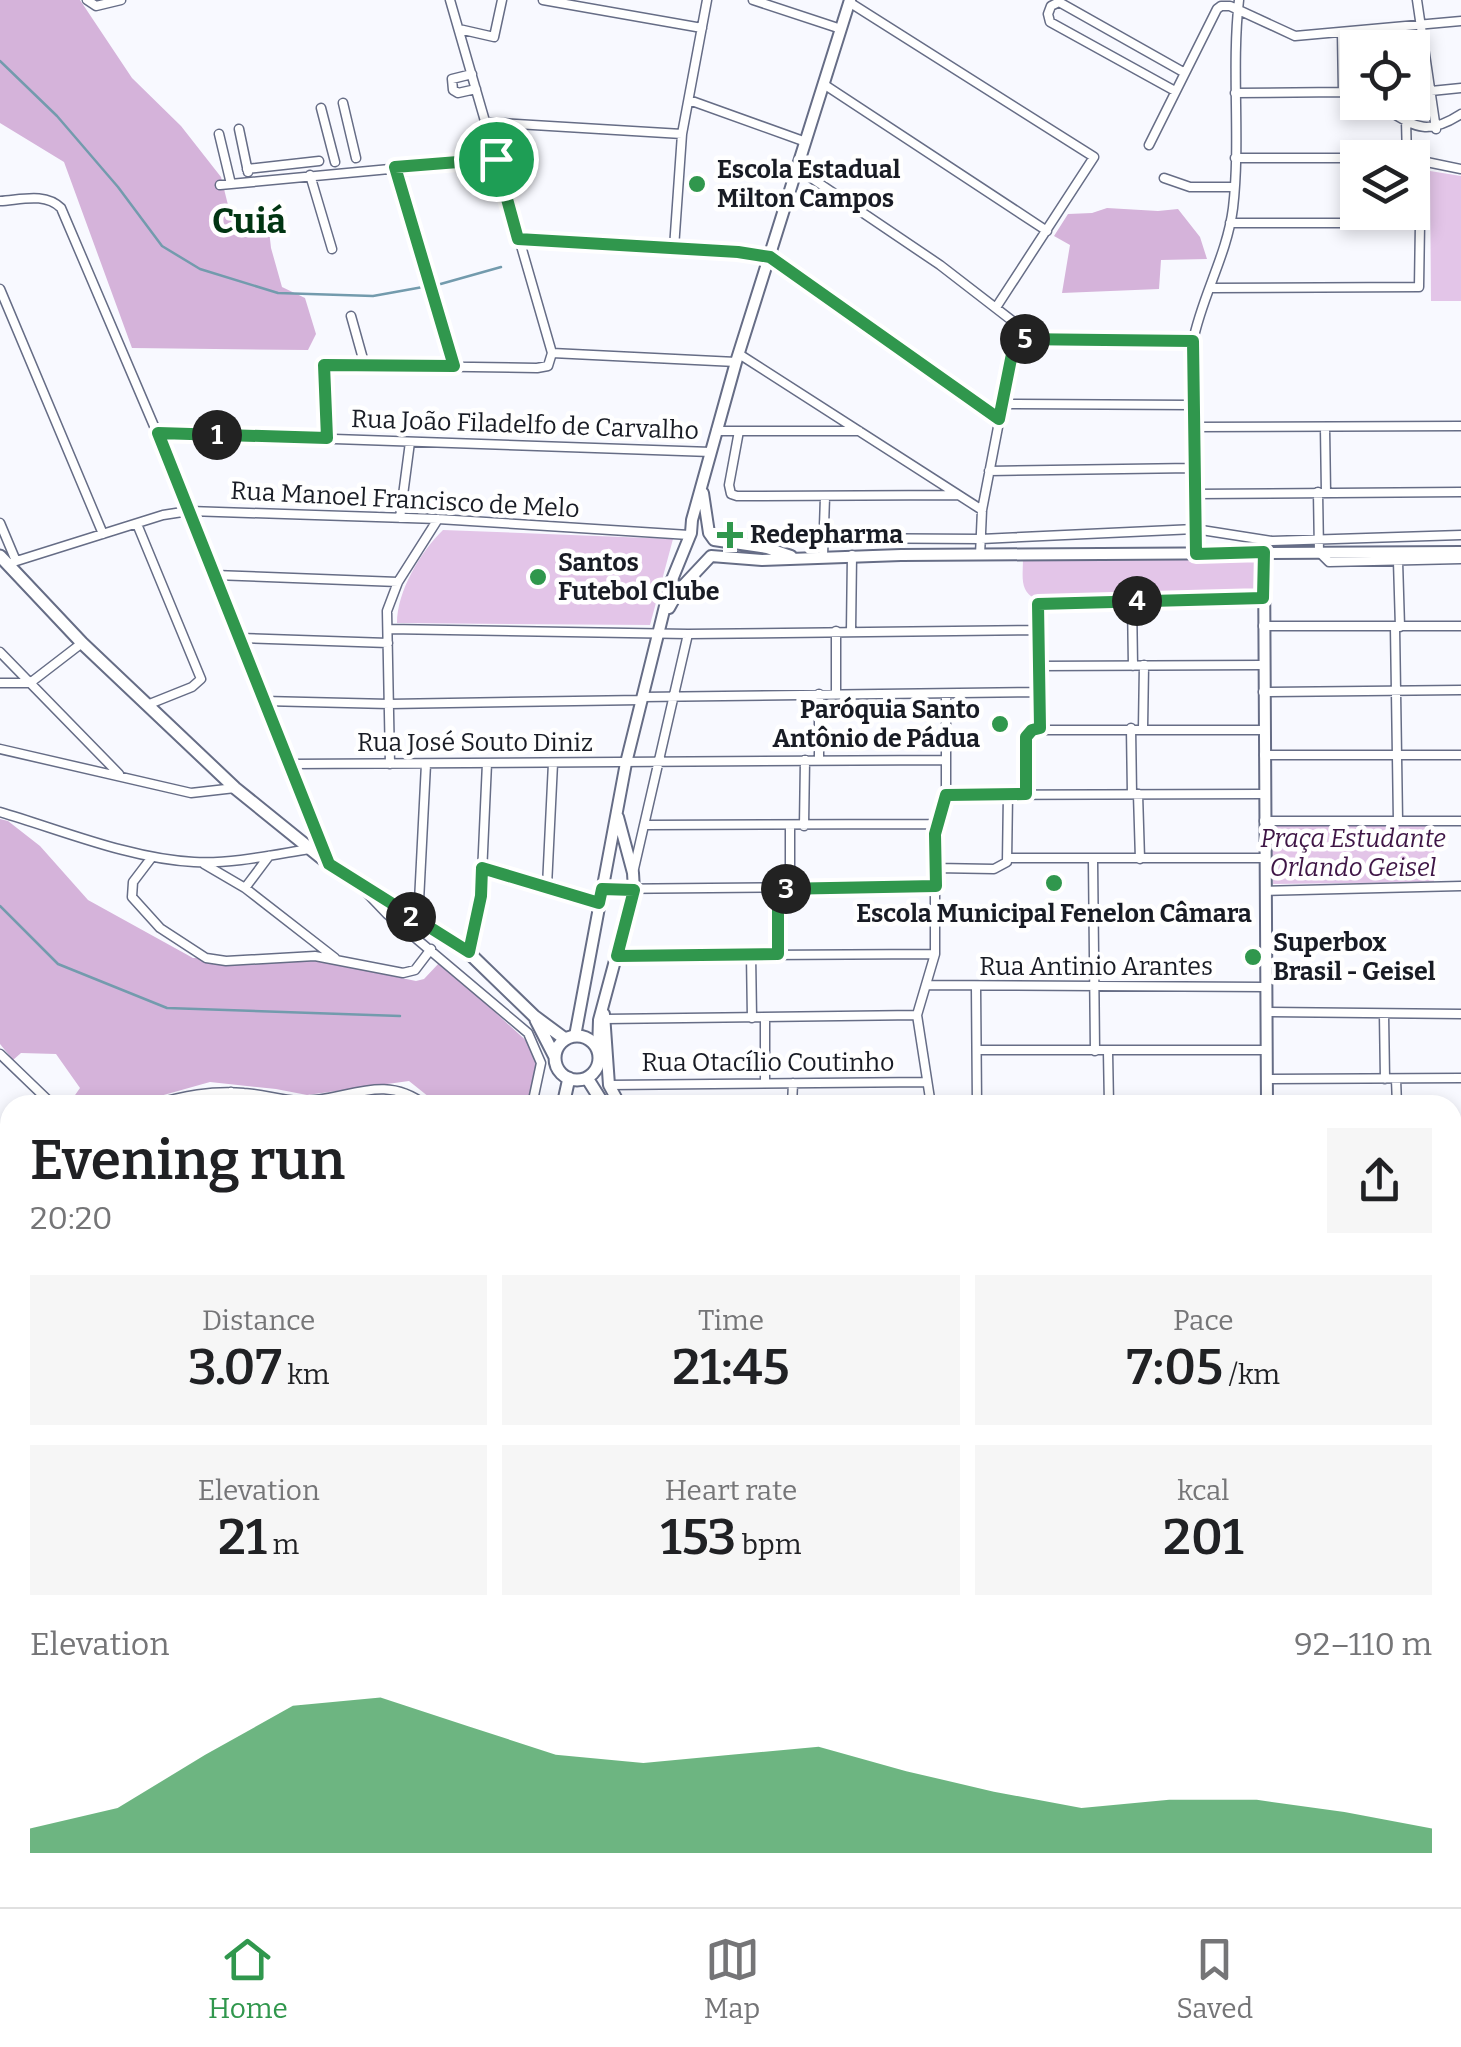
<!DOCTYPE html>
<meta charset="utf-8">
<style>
body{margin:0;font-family:Bitter,serif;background:#f6f6f6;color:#202124;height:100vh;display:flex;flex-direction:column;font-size:38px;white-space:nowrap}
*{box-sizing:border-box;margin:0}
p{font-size:32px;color:#757577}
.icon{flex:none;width:55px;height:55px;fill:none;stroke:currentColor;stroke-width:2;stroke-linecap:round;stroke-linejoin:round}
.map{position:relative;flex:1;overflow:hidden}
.side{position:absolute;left:0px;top:1095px;width:1462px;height:812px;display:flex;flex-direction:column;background:#fff;border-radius:30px 30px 0 0;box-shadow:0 5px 15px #0003}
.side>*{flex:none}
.tools{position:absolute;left:1340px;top:30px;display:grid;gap:20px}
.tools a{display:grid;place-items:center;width:90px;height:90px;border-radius:0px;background:#fff;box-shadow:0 5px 15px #0003;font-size:50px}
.pin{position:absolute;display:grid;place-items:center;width:85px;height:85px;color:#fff;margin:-42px;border:5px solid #fff;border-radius:50%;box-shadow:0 2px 10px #0007}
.km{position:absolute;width:50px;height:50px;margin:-25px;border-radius:50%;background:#222;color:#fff;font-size:28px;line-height:50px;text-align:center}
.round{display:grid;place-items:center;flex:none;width:105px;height:105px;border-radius:0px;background:#f6f6f6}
.headline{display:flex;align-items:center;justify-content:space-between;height:170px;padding:0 30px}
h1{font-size:55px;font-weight:600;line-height:75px}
.stats{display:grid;grid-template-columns:repeat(3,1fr);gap:15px;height:170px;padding:10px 30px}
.stats div{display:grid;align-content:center;border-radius:0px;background:#f6f6f6;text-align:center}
.stats b{font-size:50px;font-weight:600}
.stats small{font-size:28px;font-weight:400}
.stats p{font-size:28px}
.chart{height:280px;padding:20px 30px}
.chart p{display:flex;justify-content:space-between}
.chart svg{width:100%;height:180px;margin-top:10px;fill:#30974d;opacity:.7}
.tabs{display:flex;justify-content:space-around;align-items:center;height:140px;border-top:2px solid #e0e0e0;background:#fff;font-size:28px;color:#757577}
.tabs a{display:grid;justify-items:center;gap:5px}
.tabs .active{color:#30974d}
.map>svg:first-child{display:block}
.green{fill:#e3c5e8}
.forest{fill:#d5b3da}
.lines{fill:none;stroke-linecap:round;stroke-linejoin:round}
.stream{stroke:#739bad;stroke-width:2.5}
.street-casing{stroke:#666d86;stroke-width:11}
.secondary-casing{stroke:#666d86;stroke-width:14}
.primary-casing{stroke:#666d86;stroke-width:15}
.highway-casing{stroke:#666d86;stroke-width:16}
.street{stroke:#fff;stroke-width:8}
.secondary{stroke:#fff;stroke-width:10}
.primary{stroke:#fff;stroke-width:11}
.highway{stroke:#fff;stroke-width:12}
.route-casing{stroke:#fff;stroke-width:20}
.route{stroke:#30974d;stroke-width:12}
.poi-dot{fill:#30974d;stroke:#fff;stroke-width:4}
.labels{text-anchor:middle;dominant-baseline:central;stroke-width:9;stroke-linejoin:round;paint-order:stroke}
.poi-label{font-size:25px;font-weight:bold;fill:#191c25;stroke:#fff;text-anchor:start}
.street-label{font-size:25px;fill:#191c25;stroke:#fff}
.park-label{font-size:25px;font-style:italic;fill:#3f1646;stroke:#fff}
.district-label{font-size:35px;font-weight:bold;fill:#013512;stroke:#fff}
</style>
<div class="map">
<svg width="1461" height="1907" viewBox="0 0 1461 1907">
<rect width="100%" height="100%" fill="#f8f9ff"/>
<path class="green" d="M1430,171L1461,176V301H1431Z
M443,530L673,539L650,625L397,623C397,591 421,551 443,530Z
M1259,558L1260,595L1036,599C1019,592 1023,575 1023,559Z
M1271,824H1434V882L1273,884Z"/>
<path class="forest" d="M0,0H80L132,78L181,126L221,177L229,209L268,221L271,248L282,287L305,298L316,334L308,350L132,348L64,162L0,123Z
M1107,208L1158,211L1178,209L1200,237L1207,259L1161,260L1159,289L1062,293L1070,245L1054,236L1068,214L1092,213Z
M0,819L8,821L40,846L88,900L193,958L314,960L416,981L424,979L440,962L543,1056L544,1073L534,1105H439L409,1081L307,1095L276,1089L210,1082L128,1105H68L80,1088L56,1054L21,1053L13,1060L0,1044Z"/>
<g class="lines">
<path class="stream" d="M0,61L57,116L118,187L162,246L200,269L278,293L373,296L423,287
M437,285L501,267
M0,906L58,964L167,1008L400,1016"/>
<defs>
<path id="street" d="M87,0L96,6L121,0
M450,0L552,353
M543,0L702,28
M753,0L841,29
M1417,0L1436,129
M849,2L1094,157L997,306
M459,29L494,37L502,0
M1342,33L1343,92
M472,74L452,79L453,90L458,93L476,89
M825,85L1047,231
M1175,91L1050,22L1048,14L1051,6L1059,2L1185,73
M1431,91L1461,88
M1235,93L1343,92L1358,95
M689,100L806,142
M1373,102C1411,122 1421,140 1461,114
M343,103L356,158
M321,108L335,162
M1406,120L1407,158
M485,122L682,134
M239,129L248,172
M219,134L231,184
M1149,145L1217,9L1221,6H1230L1295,36L1461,21
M1235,158H1358
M1412,159L1461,169
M395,167L454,366
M247,169L319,161
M798,169L940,265L1015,323V339L982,510L980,555
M310,175L332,249
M1164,178L1190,187H1234
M220,185L496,159
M0,201C20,200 45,192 61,208L157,433L328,861
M1230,223H1420
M518,239L738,251L770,257L999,419
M674,248L682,134L707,0
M1211,288L1419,287L1421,160
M0,289L103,534
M351,316L365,366
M1015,339L1193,341
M552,353L736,362
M739,354L982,510
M1001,404L1193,405
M1193,427L1461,426
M1325,428L1326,493
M716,431H859
M739,431L729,485L731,494L737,496L958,495
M157,433L711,452
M327,438L324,365L537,368L548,366L552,353
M989,471L1193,468
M1318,492L1319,552L1329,562L1461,559
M1194,494L1461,492
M400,518L410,442
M0,523L16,561
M137,524L201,679L192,687L147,705
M824,538L981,539L1195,529L1272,541L1461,535
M1196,555L1193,341C1202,296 1227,255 1233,208C1241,140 1231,69 1239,0
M823,556L825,497
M1398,561L1400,627
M7,564L163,515L189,511L438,519L689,535
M214,575L398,582
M1132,601L1133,666
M1263,626H1461
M1395,627L1398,821
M388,629L688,634L1038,630
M851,631L852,555
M239,638L388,643
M0,652L119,774
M1038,666L1263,665
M0,683H30L82,643
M1263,692L1461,690
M836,693V631
M819,694V759
M642,697L1039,692
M264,701L389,704L641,700
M1131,728L1132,794
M1143,728L1144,665
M1040,729L1038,604L1263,598
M0,749L191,793L235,788
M1264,755H1461
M291,764L946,760
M390,764L387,611L398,582L438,519
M1026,794C1026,775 1019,745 1032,730H1264
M1138,794L1140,859
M946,795L1263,794
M0,812C61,830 131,859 194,862C232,864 272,855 309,849
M1264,821H1461
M646,825L937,824
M790,826V889
M804,826L805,760
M152,857L133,882L132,897L160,928L206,958L226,961L315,956L403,973L415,970L431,949
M1010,858H1265
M1093,860L1095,1051
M204,864L245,888L335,958
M936,868L994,869L1007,862L1008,794
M483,869L599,903
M633,873L688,634
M547,886L553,763
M245,888L269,856
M602,889L936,886
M365,891L387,914L528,1033L541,1063L532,1105
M1265,891L1461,886
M418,921L426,764
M469,953L481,896L487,763
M751,954L752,1018
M778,954V889
M617,956L935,954
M927,985L1265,987
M976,987L977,1105
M1266,1012L1461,1014
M1384,1014L1385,1079
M605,1019L917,1015
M977,1050H1266
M1108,1052L1109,1105
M0,1054L53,1105
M1267,1079L1461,1078
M1396,1079L1397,1105
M765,1083V1018
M609,1085L927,1082
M231,1092L244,1105
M152,1105C183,1096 212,1090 244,1093C262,1094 280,1100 298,1101C344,1103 382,1071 425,1105
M792,1105L793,1083
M931,1105L917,1015L935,954V834L946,795V694
M0,1140L10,1150
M1452,1142H1461
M1452,1207H1461
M0,1215L10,1202
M1452,1247H1461
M0,1314L10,1301
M1452,1325L1461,1324
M1452,1401H1461
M0,1410L10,1398
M0,1425L10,1433
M1452,1454H1461
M0,1503L10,1492
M0,1632L10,1621
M0,1734L10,1743
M0,1846L10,1855
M37,1898L54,1907
M185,1898L202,1907
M442,1898L458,1907
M581,1898L598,1907
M1380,1900L1389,1907
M10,1907L16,1898
M243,1907L248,1898
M611,1907L614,1898"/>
<path id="secondary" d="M703,493L709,533L714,540L767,548L791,556
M1264,552L1267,1105
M669,608L679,590L711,556L762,560L901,555L1461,552
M604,1014L609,1085L620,1105
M575,1036L626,763L671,582L691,533L692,520L736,362L850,0
M598,1051L599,1020L634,890L633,873L618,817
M1452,1749H1461
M403,1907L408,1898"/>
<path id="primary" d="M0,556L82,643L235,788L329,864L469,953L534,1016L565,1039
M536,1020L555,1057
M555 1058a22 22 0 1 1 44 0a22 22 0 1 1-44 0Z
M587,1078L604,1105
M563,1105L569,1078
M707,1898L713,1907
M978,1907L990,1898
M1064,1907L1081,1898"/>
<path id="highway" d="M1452,1800L1461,1799
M1452,1811H1461
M1452,1834H1461
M1015,1907L1029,1898
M1033,1907L1046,1898"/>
</defs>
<use href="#street" class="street-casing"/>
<use href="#secondary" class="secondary-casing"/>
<use href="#primary" class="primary-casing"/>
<use href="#highway" class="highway-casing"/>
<use href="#street" class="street"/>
<use href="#secondary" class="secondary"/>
<use href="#primary" class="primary"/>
<use href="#highway" class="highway"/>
</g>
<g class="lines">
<defs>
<path id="route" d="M496,159L518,239L738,252L770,257L999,419L1015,339L1193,341L1196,554L1264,552L1263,598L1038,604L1040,728L1032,730L1026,737V794L946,795L935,834L936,886L778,889V954L617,956L634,890L602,889L599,903L482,868L481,896L469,952L329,864L158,433L327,438L324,365L454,366L395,167Z"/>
</defs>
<use href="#route" class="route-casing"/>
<use href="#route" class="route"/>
</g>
<g class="poi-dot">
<circle cx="697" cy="184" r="10"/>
<path d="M725 520h10v10h10v10h-10v10h-10v-10h-10v-10h10z"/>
<circle cx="538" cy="577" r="10"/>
<circle cx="1000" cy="724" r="10"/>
<circle cx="1054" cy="883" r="10"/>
<circle cx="1253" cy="957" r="10"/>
</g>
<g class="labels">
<g class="poi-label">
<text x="717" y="170">Escola Estadual<tspan x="717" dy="29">Milton Campos</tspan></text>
<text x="750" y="535">Redepharma</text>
<text x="558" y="563">Santos<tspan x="558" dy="29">Futebol Clube</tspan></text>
<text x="980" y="710" text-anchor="end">Paróquia Santo<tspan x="980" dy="29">Antônio de Pádua</tspan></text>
<text x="1054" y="914" text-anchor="middle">Escola Municipal Fenelon Câmara</text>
<text x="1273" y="943">Superbox<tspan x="1273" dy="29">Brasil - Geisel</tspan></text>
</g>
<g class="street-label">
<text transform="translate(525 425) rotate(2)">Rua João Filadelfo de Carvalho</text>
<text transform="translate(405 500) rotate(3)">Rua Manoel Francisco de Melo</text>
<text x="475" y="743">Rua José Souto Diniz</text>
<text x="1096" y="967">Rua Antinio Arantes</text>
<text x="768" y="1063">Rua Otacílio Coutinho</text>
</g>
<g class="park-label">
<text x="1353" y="839">Praça Estudante<tspan x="1353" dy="29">Orlando Geisel</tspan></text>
</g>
<g class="district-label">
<text x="249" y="221">Cuiá</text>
</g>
</g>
</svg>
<div class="tools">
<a><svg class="icon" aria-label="locate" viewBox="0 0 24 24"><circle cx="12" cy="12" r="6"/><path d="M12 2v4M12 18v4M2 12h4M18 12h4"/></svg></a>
<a><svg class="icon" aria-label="layers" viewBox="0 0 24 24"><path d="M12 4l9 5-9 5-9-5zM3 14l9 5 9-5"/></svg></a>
</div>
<div class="pin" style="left:496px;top:159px;background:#1e9e55"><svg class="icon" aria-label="arrive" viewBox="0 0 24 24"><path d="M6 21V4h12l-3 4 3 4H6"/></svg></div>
<b class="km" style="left:217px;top:435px">1</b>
<b class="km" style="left:411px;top:917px">2</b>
<b class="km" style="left:786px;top:889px">3</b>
<b class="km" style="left:1137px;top:601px">4</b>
<b class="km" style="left:1025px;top:339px">5</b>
<section class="side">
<div class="headline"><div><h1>Evening run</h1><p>20:20</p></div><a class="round"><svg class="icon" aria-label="share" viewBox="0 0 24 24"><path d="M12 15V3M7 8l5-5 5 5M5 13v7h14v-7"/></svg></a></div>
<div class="stats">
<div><p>Distance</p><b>3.07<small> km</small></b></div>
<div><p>Time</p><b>21:45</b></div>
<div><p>Pace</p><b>7:05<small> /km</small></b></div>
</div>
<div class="stats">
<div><p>Elevation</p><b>21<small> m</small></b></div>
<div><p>Heart rate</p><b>153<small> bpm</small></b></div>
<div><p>kcal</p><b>201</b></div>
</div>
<div class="chart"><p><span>Elevation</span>92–110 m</p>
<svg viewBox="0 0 160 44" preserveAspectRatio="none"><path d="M0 44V38L10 33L20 20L30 8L40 6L50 13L60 20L70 22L80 20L90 18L100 24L110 29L120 33L130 31L140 31L150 34L160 38V44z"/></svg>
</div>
</section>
</div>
<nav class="tabs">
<a class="active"><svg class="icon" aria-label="home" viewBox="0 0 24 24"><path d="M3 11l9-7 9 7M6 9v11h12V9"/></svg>Home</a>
<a><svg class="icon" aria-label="map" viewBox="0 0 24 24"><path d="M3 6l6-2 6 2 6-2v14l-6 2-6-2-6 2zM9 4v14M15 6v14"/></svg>Map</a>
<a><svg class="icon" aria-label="saved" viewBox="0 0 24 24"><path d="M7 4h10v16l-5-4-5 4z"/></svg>Saved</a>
</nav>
